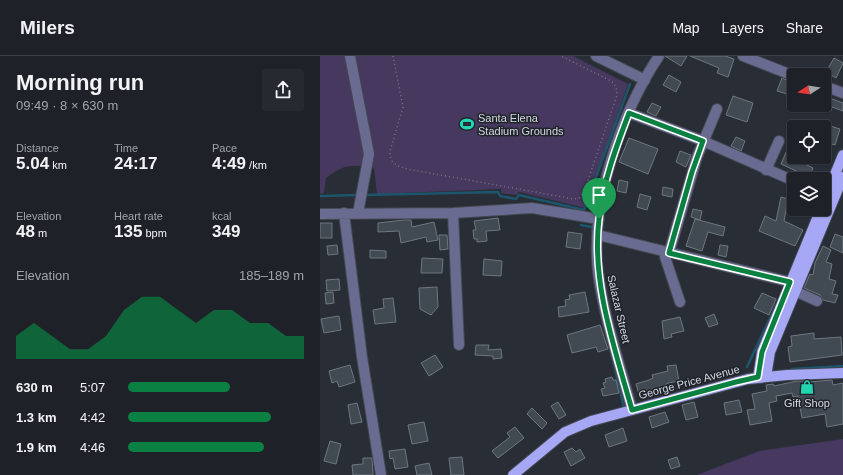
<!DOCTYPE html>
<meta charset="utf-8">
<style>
body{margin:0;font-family:Helvetica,sans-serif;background:#262a30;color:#f1f3f6;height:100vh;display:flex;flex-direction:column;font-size:15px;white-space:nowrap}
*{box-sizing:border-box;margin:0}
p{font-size:13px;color:#a1a4a8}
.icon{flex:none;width:22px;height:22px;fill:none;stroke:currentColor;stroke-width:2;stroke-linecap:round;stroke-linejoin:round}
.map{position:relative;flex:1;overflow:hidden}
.side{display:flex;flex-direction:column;background:#1e2228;width:320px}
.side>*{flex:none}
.needle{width:26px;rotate:258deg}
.fabs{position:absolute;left:467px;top:12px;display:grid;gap:8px}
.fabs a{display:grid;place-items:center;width:44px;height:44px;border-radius:4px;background:#1e2228;box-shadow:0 1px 3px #0004,0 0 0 1px #3c3f45;font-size:20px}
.pin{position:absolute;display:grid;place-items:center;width:34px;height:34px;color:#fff;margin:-41px -17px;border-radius:50% 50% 50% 0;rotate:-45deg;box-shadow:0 0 4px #0007}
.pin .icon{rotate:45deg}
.round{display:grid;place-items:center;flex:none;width:42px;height:42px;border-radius:4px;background:#262a30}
.summary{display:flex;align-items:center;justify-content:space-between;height:68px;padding:0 16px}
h1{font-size:22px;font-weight:600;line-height:30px}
.stats{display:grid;grid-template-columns:repeat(3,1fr);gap:6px;height:68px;padding:4px 16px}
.stats div{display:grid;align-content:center}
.stats b{font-size:17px;font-weight:600}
.stats small{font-size:11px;font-weight:400}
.stats p{font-size:11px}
.chart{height:112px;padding:8px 16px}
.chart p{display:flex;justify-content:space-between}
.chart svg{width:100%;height:72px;margin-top:4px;fill:#0b8043;opacity:.7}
ul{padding:0 16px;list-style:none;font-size:13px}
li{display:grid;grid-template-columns:64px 48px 1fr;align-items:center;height:30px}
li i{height:10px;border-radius:5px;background:#0b8043}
header{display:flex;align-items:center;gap:24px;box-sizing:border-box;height:56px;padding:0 20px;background:#1e2228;border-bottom:1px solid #3c3f45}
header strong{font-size:19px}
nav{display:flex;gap:22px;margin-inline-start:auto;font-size:14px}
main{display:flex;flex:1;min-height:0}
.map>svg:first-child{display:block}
.green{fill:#46385e}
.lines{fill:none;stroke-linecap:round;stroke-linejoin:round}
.stream{stroke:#1d566c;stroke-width:2.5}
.building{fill:#414a53;stroke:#6e7780}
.minor-casing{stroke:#444851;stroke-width:12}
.major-casing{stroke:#444851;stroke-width:12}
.path{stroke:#747880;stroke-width:1.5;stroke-dasharray:1 3;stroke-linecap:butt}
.minor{stroke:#6a6b90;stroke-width:10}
.major{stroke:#a6a8f5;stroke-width:10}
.route-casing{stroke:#fff;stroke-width:8}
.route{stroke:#0b8043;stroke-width:5}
.labels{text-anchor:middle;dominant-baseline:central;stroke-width:3;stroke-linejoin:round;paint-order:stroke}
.poi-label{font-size:11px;fill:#d5d8de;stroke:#1f232c;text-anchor:start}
.street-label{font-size:11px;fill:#d5d8de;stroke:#1f232c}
</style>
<header>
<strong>Milers</strong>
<nav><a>Map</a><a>Layers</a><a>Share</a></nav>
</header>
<main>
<section class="side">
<div class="summary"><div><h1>Morning run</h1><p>09:49 · 8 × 630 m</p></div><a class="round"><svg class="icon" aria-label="share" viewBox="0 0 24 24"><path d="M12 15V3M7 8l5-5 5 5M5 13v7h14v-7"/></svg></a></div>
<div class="stats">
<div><p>Distance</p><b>5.04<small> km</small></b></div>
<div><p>Time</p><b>24:17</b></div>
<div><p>Pace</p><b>4:49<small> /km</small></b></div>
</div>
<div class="stats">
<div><p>Elevation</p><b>48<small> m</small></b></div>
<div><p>Heart rate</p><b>135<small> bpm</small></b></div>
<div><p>kcal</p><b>349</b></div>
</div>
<div class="chart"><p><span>Elevation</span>185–189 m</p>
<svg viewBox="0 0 160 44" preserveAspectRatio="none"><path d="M0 44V30L10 22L20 30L30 38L40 38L50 30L60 14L70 6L80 6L90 14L100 22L110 14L120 14L130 22L140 22L150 30L160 30V44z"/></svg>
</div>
<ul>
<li><b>630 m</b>5:07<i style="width:58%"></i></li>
<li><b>1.3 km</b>4:42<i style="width:81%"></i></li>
<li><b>1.9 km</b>4:46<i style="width:77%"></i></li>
</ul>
</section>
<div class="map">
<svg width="523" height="419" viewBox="0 0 523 419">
<rect width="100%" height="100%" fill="#282d36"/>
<path class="green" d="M0,0H253L308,28L265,152L199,136L197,139L181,137V133L57,138L54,112C31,108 24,108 6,122L4,137L0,138Z
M523,383V419H377L439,395Z"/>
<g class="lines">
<path class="stream" d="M44,139L178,136L180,140L196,143L199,139L264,154L310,28
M0,140L39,139
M261,169L272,171L273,183
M291,296L304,352
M427,311L456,249
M472,313L523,310"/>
</g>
<path class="building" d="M345,0H367L361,10Z
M370,0H405L414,3L408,21L397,17L399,12Z
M514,2L523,7L516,22L506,16Z
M349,19L361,26L356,36L343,29Z
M462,22L471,26L467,38L457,35Z
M413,40L433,47L427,66L406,59Z
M504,40L523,47V55L512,51L511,55L504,52Z
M332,47L341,51L336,60L327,56Z
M504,68L520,73L515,89L504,86Z
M474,78V101H488L485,108L493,112L489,121L461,108Z
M416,81L425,85L421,95L411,90Z
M309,82L338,93L328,118L299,106Z
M360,95L371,99L366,111L356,106Z
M299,124L308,126L306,137L297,135Z
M343,131L353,133L352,141L342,139Z
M320,138L331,141L327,154L317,151Z
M461,141L468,143L464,165L483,174L475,190L439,175L445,160L456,165Z
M373,153L382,155L380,164L371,161Z
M178,162L180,174L166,175L167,185L157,186V183H154L153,174H156L154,165Z
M375,163L405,171L403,180L388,176L382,195L366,190Z
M84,164H91L92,171L114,166L118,184L107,186L106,181L81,187L79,175L58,176V167Z
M0,167H12V182H0Z
M248,176L262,178L260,193L246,191Z
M515,178L523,181V197L510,191Z
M119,179H127L128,193L120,194Z
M17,189L18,198L8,199L7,190Z
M400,189L408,190L406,201L398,199Z
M503,190L511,194L506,206L512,208L509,223L516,225L512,238L518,239L515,247L503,244L500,239L484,232L490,218L493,219L495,207Z
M50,194L66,195V202H50Z
M102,202L123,203L122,217H101Z
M164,203L182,205L181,220L163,219Z
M19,223L20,234L7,235L6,224Z
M117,231L118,251L111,259L100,253L99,232Z
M13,236L14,247L6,248L5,237Z
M265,236L269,256L239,261L238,251L246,250L245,244L250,243L249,239Z
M442,237L456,243L449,259L434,252Z
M73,242L76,266L55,268L53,254L64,252L63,243Z
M394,258L398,268L389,271L385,262Z
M19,260L21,274L4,277L1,263Z
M360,261L364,275L351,278L352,281L344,283L342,265Z
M280,269L288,293L278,296L276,291L252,297L247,279Z
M494,277V283L521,281L522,299L470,306L468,291L472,290L471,280Z
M156,289H169L168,294L181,293L182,302L173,303V300L155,299Z
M115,299L123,311L109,320L101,307Z
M30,309L35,326L19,331L17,325L12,327L9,315Z
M356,309L359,325L348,327L344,330L345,332L319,338L316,328L329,324L333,322L332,319L348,315L347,310Z
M292,321L293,324H296L299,337L283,340L281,333L285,332L283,327L286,326L285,323Z
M512,324L513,329L523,327V368L507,371L505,358L482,362L478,340L473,341L472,337L456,340L457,345L449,347L452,365L430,369L427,354L435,353L432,338L447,335L446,329L453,328L454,330L477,325H490V326Z
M419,344L422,356L406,359L404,347Z
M238,346L246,359L239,363L231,350Z
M374,346L378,361L366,364L362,349Z
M37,347L42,366L31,368L28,349Z
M212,352L227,367L222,373L207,358Z
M345,356L349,366L332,372L329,361Z
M104,366L108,385L92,388L88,369Z
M195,371L204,382L178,402L172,395L190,381L187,377Z
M303,372L307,385L289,391L285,379Z
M10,385L21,388L16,408L4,405Z
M252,392L256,396L260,393L265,402L251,410L244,396Z
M85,393L88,411L75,413L73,402L70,403L69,395Z
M142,401L144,419H131L129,402Z
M357,401L360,410L351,413L348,404Z
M43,402H52L53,419H33L32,409L43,408Z
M109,407L112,419H97L95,410Z"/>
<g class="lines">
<defs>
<path id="minor" d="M30,0L49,98L38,157
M276,0L325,24
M423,0L474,20
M504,30L523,37
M309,57L383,85L474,125
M446,114L459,85
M24,157L42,301L61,419
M133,157L139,289
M0,158L133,157L212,152L279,163
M278,179L470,226
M345,196V201L360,246
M349,197L377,101L397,53
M475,235L497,245
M312,354C300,309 284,262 278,216C270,147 301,57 339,0"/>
<path id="major" d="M504,145L523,99
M438,321L442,296L501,153
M446,321L450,296L523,121
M193,419L245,376L271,365L428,323L467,319L523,317"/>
</defs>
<use href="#minor" class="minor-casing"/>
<use href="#major" class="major-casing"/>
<path class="path" d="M73,0L83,51L70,95C69,107 77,110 87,113L254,143L259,142L264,136L297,39C297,32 296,29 291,25L241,0"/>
<use href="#minor" class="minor"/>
<use href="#major" class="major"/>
</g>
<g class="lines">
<defs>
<path id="route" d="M309,57L383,85L372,116L349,197L470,226L442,296L438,321L416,326L312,354C295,293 271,226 279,163C283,126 296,91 309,57Z"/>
</defs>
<use href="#route" class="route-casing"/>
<use href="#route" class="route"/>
</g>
<defs>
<symbol id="stadium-bare" viewBox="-9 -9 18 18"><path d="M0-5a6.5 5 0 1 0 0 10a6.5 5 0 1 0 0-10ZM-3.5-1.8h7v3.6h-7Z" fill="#23d5af" stroke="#1f232c" stroke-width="2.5" paint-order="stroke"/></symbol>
<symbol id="shop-bare" viewBox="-9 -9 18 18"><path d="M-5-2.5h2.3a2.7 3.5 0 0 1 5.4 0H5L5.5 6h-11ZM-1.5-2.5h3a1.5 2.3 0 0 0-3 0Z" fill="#23d5af" stroke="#1f232c" stroke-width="2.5" paint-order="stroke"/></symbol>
</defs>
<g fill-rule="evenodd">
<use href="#stadium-bare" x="137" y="58" width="20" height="20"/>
<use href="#shop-bare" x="477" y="321" width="20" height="20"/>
</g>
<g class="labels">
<g class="poi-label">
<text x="158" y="62">Santa Elena<tspan x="158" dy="13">Stadium Grounds</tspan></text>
<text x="487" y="347" text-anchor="middle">Gift Shop</text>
</g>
<g class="street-label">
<text transform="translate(299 253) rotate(77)">Salazar Street</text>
<text transform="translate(369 326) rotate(-15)">George Price Avenue</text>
</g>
</g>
</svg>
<div class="fabs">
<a><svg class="needle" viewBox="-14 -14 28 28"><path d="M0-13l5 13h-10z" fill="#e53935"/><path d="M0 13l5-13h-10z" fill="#a1a4a8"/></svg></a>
<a><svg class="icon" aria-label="locate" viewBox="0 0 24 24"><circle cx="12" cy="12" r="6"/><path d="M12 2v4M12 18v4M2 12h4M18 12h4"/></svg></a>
<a><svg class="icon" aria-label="layers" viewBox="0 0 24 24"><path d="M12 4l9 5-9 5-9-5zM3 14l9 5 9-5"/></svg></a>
</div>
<div class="pin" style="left:279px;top:163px;background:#1e9e55"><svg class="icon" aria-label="arrive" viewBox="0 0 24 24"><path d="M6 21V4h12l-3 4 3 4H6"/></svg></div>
</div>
</main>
